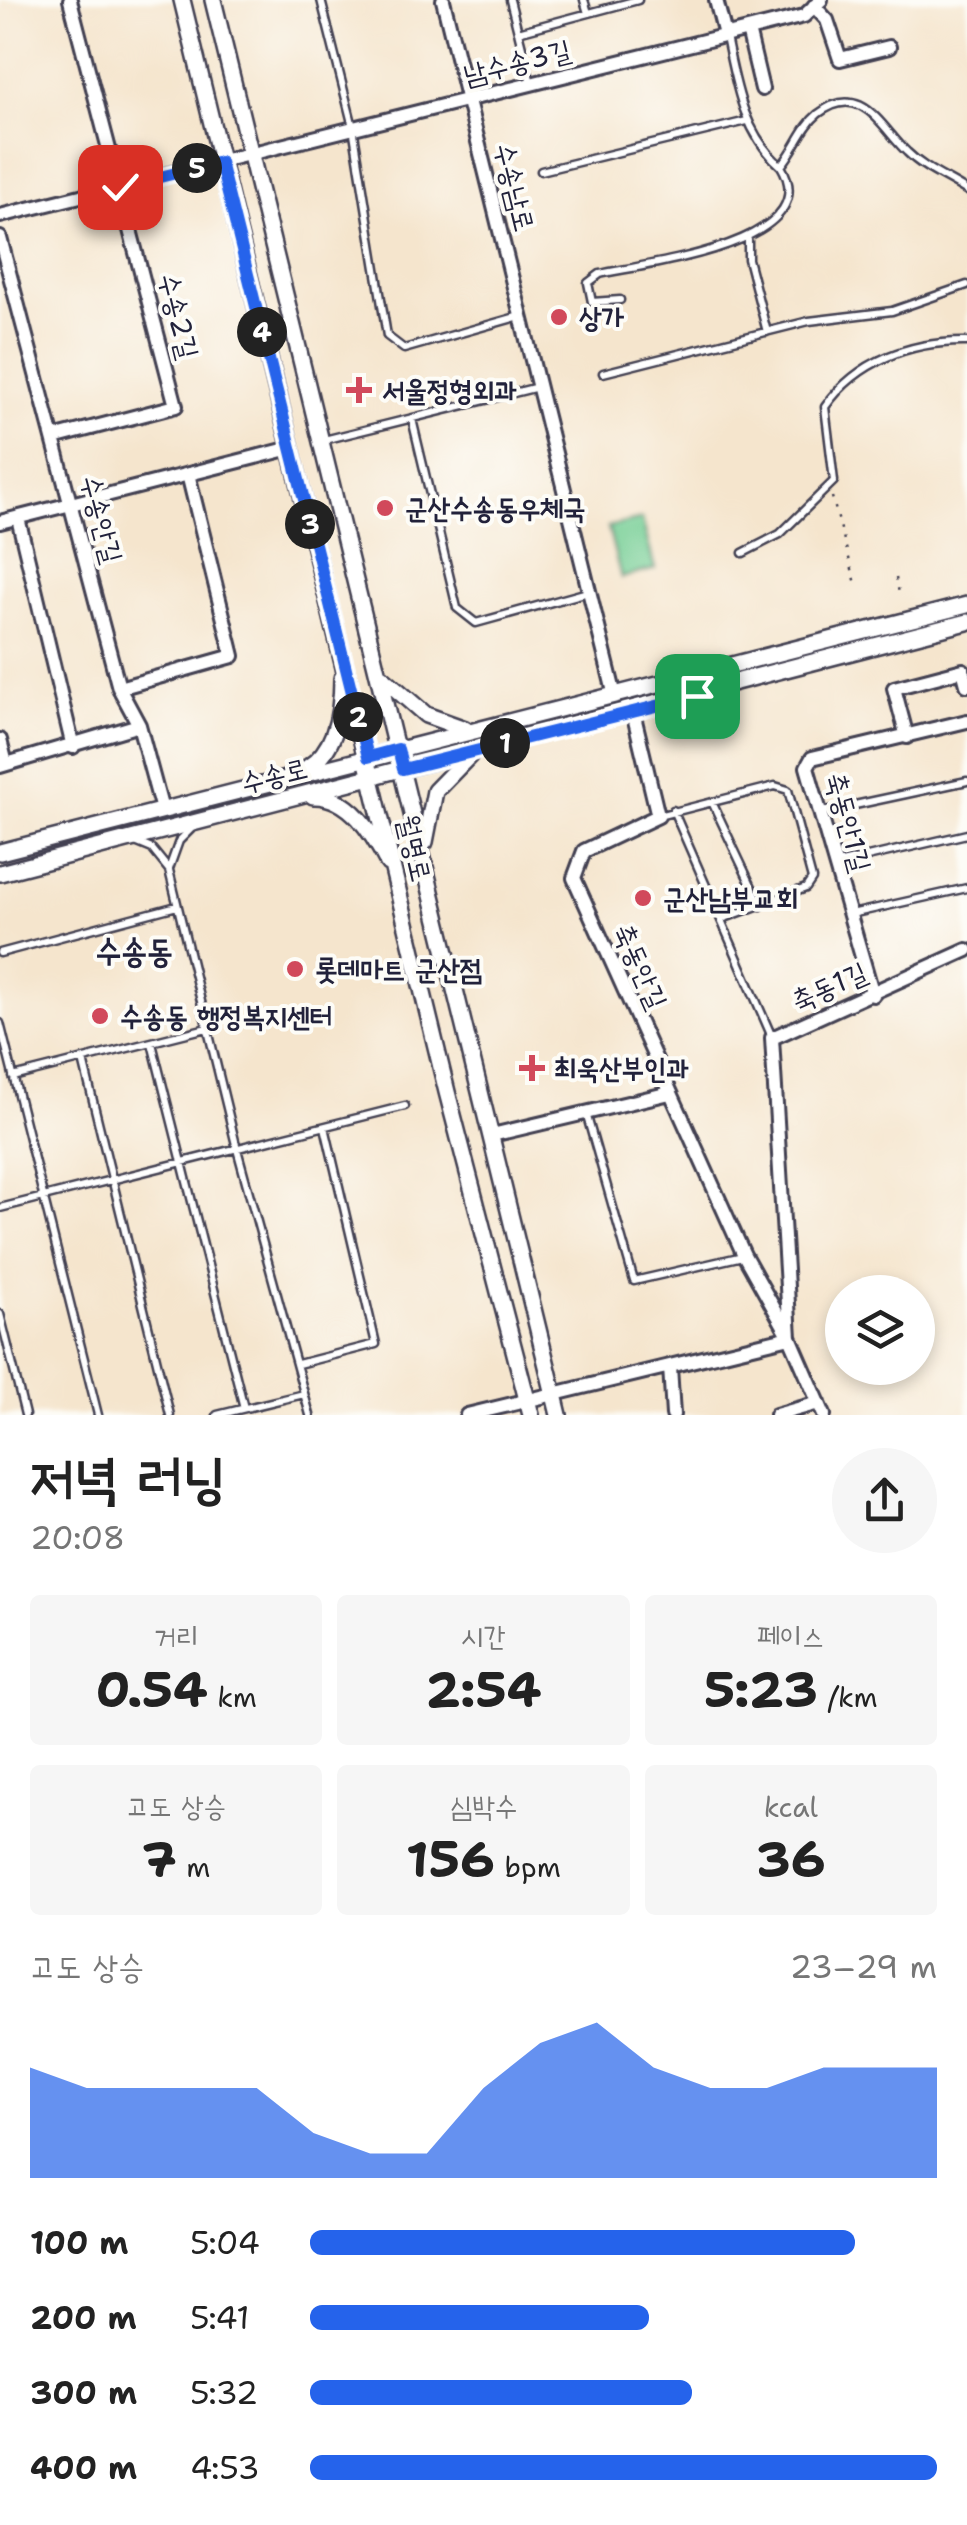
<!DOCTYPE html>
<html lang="ko">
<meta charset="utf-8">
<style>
body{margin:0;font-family:"Shantell Sans","Poor Story",sans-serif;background:#f6f6f6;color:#222;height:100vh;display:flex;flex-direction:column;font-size:38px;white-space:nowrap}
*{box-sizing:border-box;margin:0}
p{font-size:32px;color:#767676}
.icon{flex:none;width:55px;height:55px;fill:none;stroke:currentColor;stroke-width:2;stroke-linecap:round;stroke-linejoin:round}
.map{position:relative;height:1415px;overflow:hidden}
.panel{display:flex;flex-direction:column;background:#fff;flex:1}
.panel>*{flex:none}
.controls{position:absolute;left:825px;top:1275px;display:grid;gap:20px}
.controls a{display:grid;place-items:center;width:110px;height:110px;border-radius:50%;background:#fff;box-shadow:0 5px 15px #0003;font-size:50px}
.pin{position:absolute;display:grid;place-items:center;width:85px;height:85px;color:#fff;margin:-42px;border-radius:20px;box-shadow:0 5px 15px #0006}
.km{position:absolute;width:50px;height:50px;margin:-25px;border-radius:50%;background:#222;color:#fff;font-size:28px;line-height:50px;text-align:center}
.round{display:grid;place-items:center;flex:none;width:105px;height:105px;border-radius:52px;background:#f6f6f6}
.headline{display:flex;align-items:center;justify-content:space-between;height:170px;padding:0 30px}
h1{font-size:55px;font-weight:700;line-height:75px}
.figures{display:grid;grid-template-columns:repeat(3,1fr);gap:15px;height:170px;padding:10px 30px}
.figures div{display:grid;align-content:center;border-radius:10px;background:#f6f6f6;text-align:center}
.figures b{font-size:50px;font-weight:700}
.figures small{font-size:28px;font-weight:400}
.figures p{font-size:28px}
.chart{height:280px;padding:20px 30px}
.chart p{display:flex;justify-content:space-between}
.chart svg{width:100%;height:180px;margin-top:10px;fill:#2563eb;opacity:.7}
ul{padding:0 30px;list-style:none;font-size:32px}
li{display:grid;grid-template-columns:160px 120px 1fr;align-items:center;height:75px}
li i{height:25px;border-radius:12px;background:#2563eb}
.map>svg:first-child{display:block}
.green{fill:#75ce94;stroke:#4c7868;stroke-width:2.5}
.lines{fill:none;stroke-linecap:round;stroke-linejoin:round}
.service-casing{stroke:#423f51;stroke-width:11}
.minor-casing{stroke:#423f51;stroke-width:18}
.tertiary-casing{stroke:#423f51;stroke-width:20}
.path{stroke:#423f51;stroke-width:2.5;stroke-dasharray:2.5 8;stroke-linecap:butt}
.service{stroke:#fff;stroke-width:6}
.minor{stroke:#fff;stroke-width:12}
.tertiary{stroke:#fff;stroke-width:15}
.route-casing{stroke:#fff;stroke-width:20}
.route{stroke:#2563eb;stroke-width:12}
.poi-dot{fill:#d1495b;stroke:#fdfcf7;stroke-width:4}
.labels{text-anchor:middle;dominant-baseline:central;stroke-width:8;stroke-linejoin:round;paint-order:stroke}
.street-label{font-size:28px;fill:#22223b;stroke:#fdfcf7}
.poi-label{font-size:28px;font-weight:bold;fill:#22223b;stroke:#fdfcf7;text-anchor:start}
.quarter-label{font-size:32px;font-weight:bold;fill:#22223b;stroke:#fdfcf7}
</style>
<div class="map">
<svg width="967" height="1415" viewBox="0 0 967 1415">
<rect width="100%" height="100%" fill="#fdfcf7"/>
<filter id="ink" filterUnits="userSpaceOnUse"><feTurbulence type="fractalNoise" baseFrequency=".01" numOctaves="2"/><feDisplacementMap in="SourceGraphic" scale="20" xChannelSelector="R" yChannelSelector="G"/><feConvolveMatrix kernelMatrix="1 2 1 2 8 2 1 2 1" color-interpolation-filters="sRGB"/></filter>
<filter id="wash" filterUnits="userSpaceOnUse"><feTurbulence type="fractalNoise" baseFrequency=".0048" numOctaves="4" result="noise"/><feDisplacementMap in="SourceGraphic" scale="40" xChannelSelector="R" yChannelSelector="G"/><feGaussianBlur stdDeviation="2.25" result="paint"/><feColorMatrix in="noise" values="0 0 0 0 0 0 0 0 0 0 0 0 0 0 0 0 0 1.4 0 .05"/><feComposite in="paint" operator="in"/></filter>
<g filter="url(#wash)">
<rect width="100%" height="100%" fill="#f5e5cd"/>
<path class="green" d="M642,519L655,569L621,578L608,527Z"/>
</g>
<g filter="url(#ink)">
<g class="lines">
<defs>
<path id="service" d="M321,0L353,127L387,336L404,349L520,316
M510,0L531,83
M584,0L588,13
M518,32L638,0
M726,37C736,84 743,133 781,166
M541,171L747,121
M748,240V259L767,332
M620,300L592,302L588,283L600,274C644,264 828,244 781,166C795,150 802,127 818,114C862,80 882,129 907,152C924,169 947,178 967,191
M603,373L809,321L892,311L967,285
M412,419L457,608L476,623L588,592
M324,440L538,387
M743,553L780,534L834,481L825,407C857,361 911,341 967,342
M712,802L761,906
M673,810L772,1037
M822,812L967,781
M658,816L775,786L788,790L812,879L806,888L722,919
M135,842L152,849L169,870L237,1149L310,1415
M837,864L967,834
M169,869L179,841L191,829
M851,914L967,888
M0,953L177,906
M0,1023L98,1415
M152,1043L244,1408
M83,1060L170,1415
M13,1077L207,1028
M586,1113L634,1281L743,1256
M0,1208L405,1106
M0,1314L25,1415
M298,1364L376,1344L325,1127
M217,1415L304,1394"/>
<path id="minor" d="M443,0L615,696
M716,0L725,35
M814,6L827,20L840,59L889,47
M748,30L762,89
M0,216L804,16L821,0
M0,238L119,688L139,725L162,810
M53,438L176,406L70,0
M18,518L73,747
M0,522L291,448
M119,688L233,656L188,474
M633,712L658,816L584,851L574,878L744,1255L790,1337L824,1415
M907,737L894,688L963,670L967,685
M0,740L6,764
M0,766L139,725
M873,995L807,767L812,758L967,721
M492,1135L670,1093
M670,1367L673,1415
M467,1415L790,1337L772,1038L967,950
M776,1415L819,1403"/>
<path id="tertiary" d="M182,0L447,1092L531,1415
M213,0L559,1415
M381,676L426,715L465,729
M307,768C337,750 342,710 342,678
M313,796C350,795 373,834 388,863
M425,842L435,791L470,755
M0,852L967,605
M0,873L967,622"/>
</defs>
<use href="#service" class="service-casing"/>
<use href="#minor" class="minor-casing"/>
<use href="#tertiary" class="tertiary-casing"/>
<path class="path" d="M832,497L857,587
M896,578L899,593"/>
<use href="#service" class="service"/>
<use href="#minor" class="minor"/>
<use href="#tertiary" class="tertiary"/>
</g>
</g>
<g class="lines" filter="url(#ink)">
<defs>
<path id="route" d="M120,187L220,162L368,757L398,749L403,769L697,696"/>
</defs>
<use href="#route" class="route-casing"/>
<use href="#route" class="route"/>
</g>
<g class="poi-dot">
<circle cx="559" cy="317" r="10"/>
<path d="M354 375h10v10h10v10h-10v10h-10v-10h-10v-10h10z"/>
<circle cx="385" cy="508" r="10"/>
<circle cx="643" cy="898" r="10"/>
<circle cx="295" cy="969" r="10"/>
<circle cx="100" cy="1016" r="10"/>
<path d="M527 1053h10v10h10v10h-10v10h-10v-10h-10v-10h10z"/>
</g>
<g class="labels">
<g class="street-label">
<text transform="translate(517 62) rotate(-14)">남수송3길</text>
<text transform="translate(515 187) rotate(76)">수송남로</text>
<text transform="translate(179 316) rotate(76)">수송2길</text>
<text transform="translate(102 519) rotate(75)">수송안길</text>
<text transform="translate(274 775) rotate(-14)">수송로</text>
<text transform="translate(849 822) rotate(75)">축동안1길</text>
<text transform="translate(415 848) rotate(77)">월명로</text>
<text transform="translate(641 966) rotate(66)">축동안길</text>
<text transform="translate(829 986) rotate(-24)">축동1길</text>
</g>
<g class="poi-label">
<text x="579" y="317">상가</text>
<text x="382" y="390">서울정형외과</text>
<text x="405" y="508">군산수송동우체국</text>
<text x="663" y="898">군산남부교회</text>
<text x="315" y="969">롯데마트 군산점</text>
<text x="120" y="1016">수송동 행정복지센터</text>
<text x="554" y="1068">최욱산부인과</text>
</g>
<g class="quarter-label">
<text x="134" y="950">수송동</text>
</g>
</g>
</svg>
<div class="controls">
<a><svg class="icon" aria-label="layers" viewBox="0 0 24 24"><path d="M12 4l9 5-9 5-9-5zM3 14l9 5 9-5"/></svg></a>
</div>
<div class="pin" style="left:697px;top:696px;background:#1e9e55"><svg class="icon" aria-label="arrive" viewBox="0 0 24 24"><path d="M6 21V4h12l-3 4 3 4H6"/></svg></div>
<div class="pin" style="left:120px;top:187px;background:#d93025"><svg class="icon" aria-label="check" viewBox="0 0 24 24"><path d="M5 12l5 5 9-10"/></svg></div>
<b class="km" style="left:505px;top:743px">1</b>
<b class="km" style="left:358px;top:717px">2</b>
<b class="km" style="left:310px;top:524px">3</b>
<b class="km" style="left:262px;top:332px">4</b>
<b class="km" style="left:197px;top:168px">5</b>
</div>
<section class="panel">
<div class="headline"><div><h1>저녁 러닝</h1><p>20:08</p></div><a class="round"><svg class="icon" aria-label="share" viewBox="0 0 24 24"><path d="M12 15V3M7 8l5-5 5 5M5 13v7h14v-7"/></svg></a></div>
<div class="figures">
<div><p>거리</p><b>0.54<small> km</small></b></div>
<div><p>시간</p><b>2:54</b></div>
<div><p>페이스</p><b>5:23<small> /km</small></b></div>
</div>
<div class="figures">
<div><p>고도 상승</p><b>7<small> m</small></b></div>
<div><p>심박수</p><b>156<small> bpm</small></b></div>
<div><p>kcal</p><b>36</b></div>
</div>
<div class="chart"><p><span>고도 상승</span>23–29 m</p>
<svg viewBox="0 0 160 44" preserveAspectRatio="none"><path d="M0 44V17L10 22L20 22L30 22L40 22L50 33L60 38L70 38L80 22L90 11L100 6L110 17L120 22L130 22L140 17L150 17L160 17V44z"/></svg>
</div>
<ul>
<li><b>100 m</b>5:04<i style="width:87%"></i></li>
<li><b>200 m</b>5:41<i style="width:54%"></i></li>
<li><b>300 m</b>5:32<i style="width:61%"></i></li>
<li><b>400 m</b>4:53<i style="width:100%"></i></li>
</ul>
</section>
